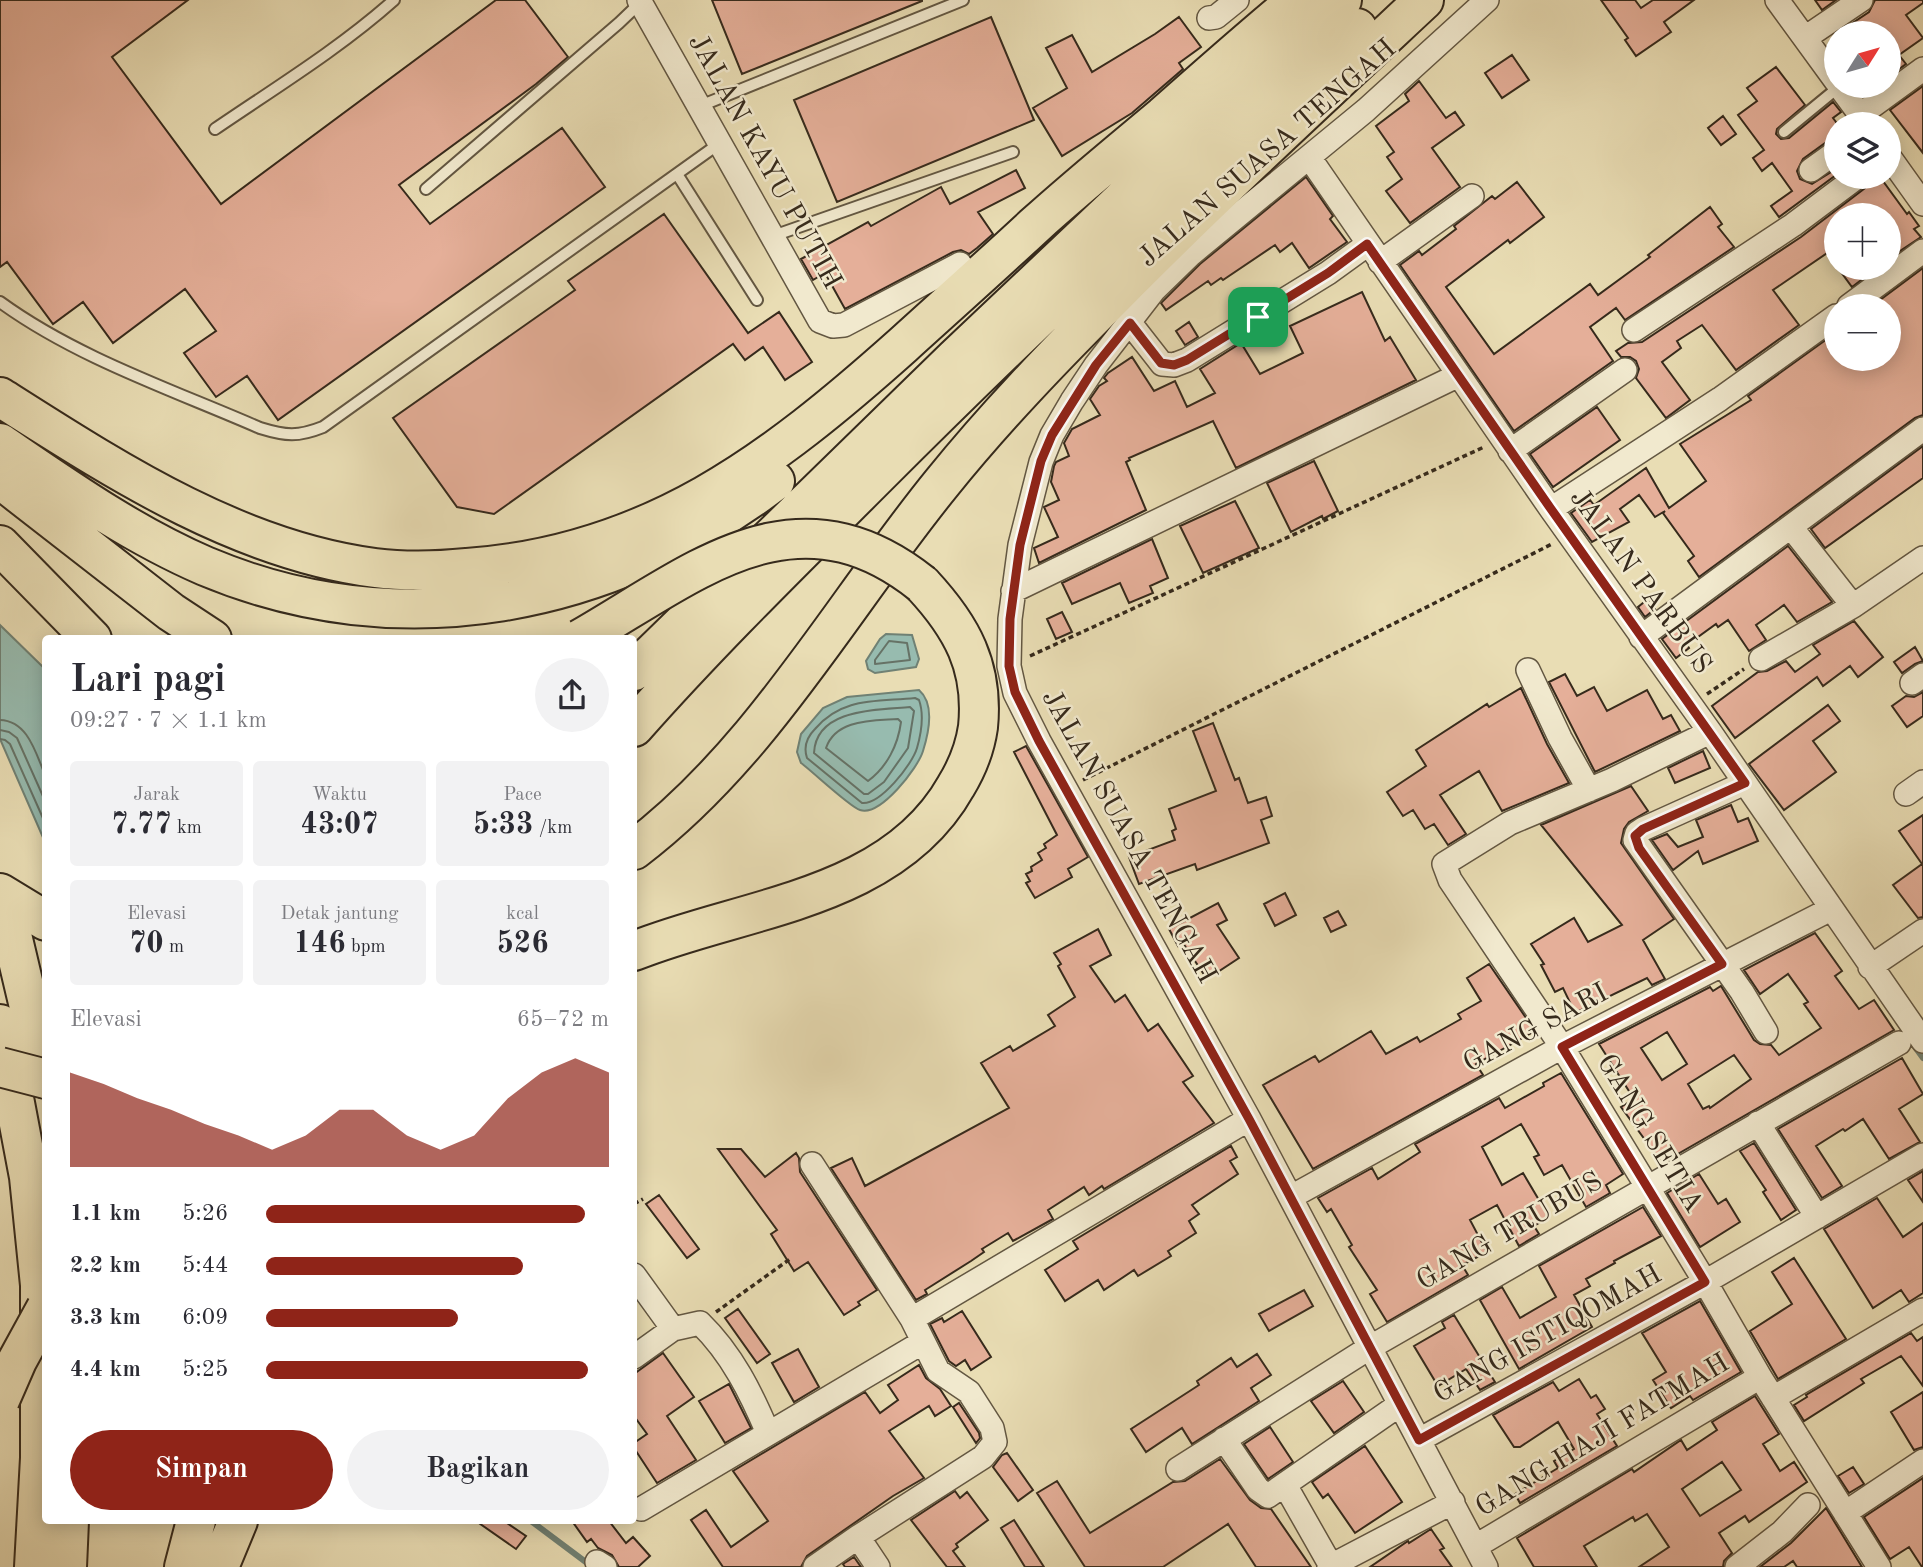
<!DOCTYPE html>
<html lang="id">
<meta charset="utf-8">
<style>
body{margin:0;font-family:"Old Standard TT",serif;background:#f2f2f3;color:#2b2b33;height:100vh;display:flex;flex-direction:column;font-size:26px;white-space:nowrap}
*{box-sizing:border-box;margin:0}
p{font-size:23px;color:#7c7c81}
.icon{flex:none;width:38px;height:38px;fill:none;stroke:currentColor;stroke-width:2;stroke-linecap:round;stroke-linejoin:round}
.map{position:relative;flex:1;overflow:hidden}
.drawer{position:absolute;left:42px;top:635px;width:595px;height:889px;display:flex;flex-direction:column;background:#fff;border-radius:7px;box-shadow:0 4px 18px #0003}
.drawer>*{flex:none}
.needle{width:46px;rotate:53deg}
.tools{position:absolute;left:1824px;top:21px;display:grid;gap:14px}
.tools a{display:grid;place-items:center;width:77px;height:77px;border-radius:50%;background:#fff;box-shadow:0 4px 18px #0003;font-size:35px}
.pin{position:absolute;display:grid;place-items:center;width:60px;height:60px;color:#fff;margin:-30px;border-radius:14px;box-shadow:0 4px 10px #0006}
.round{display:grid;place-items:center;flex:none;width:74px;height:74px;border-radius:37px;background:#f2f2f3}
.headline{display:flex;align-items:center;justify-content:space-between;height:119px;padding:0 28px}
h1{font-size:38px;font-weight:800;line-height:52px}
.figures{display:grid;grid-template-columns:repeat(3,1fr);gap:10px;height:119px;padding:7px 28px}
.figures div{display:grid;align-content:center;border-radius:7px;background:#f2f2f3;text-align:center}
.figures b{font-size:30px;font-weight:800}
.figures small{font-size:19px;font-weight:400}
.figures p{font-size:19px}
.chart{height:196px;padding:14px 28px}
.chart p{display:flex;justify-content:space-between}
.chart svg{width:100%;height:126px;margin-top:7px;fill:#8f2418;opacity:.7}
.button{display:flex;gap:14px;margin-top:auto;padding:14px 28px}
.button a{flex:1;height:80px;border-radius:42px;background:#8f2418;color:#fff;font-size:28px;font-weight:800;line-height:80px;text-align:center}
.button a+a{background:#f2f2f3;color:#2b2b33}
ul{padding:0 28px;list-style:none;font-size:23px}
li{display:grid;grid-template-columns:112px 84px 1fr;align-items:center;height:52px}
li i{height:18px;border-radius:9px;background:#8f2418}
.map>svg:first-child{display:block}
.water{fill:#97bbaf;stroke:#708174;stroke-width:2}
.lines{fill:none;stroke-linecap:round;stroke-linejoin:round}
.shore{stroke:#667266;stroke-width:2}
.stream{stroke:#708174;stroke-width:6}
.building{fill:#e5af99;stroke:#362a1c;stroke-width:2;fill-rule:evenodd}
.lane-casing{stroke:#635742;stroke-width:14}
.street-casing{stroke:#635742;stroke-width:26}
.highway-casing{stroke:#362a1c;stroke-width:42}
.path{stroke:#362a1c;stroke-width:3.5;stroke-dasharray:5 3.5;stroke-linecap:butt}
.lane{stroke:#f1e9ce;stroke-width:10}
.street{stroke:#f1e9ce;stroke-width:23}
.highway{stroke:#e9ddb4;stroke-width:38}
.highway-bridge-casing{stroke:#362a1c;stroke-width:42;stroke-linecap:butt}
.highway-bridge{stroke:#e9ddb4;stroke-width:38}
.route-casing{stroke:#fff;stroke-width:14}
.route{stroke:#8f2418;stroke-width:9}
.labels{text-anchor:middle;dominant-baseline:central;stroke-width:5;stroke-linejoin:round;paint-order:stroke}
.street-label{font-size:28px;fill:#362a1c;stroke:#f1e9ce}
</style>
<div class="map">
<svg width="1923" height="1567" viewBox="0 0 1923 1567">
<rect width="100%" height="100%" fill="#e9ddb4"/>
<filter id="stains"><feTurbulence type="fractalNoise" baseFrequency=".00286" numOctaves="4"/><feColorMatrix values="0 0 0 0 .2 0 0 0 0 .09 0 0 0 0 .02 0 0 0 .5 -.17"/></filter>
<radialGradient id="worn" r=".72"><stop offset=".6" stop-color="#630" stop-opacity="0"/><stop offset="1" stop-color="#630" stop-opacity=".3"/></radialGradient>
<path class="water" d="M0,625L45,669V842L0,739Z
M886,634L912,635L919,659L916,667L875,673L868,669L866,661L880,639Z
M919,690C935,704 929,732 923,751C918,768 880,817 860,810C850,807 812,771 801,763L797,752L801,734L823,708L847,697Z"/>
<g class="lines">
<path class="shore" d="M889,641L907,643L910,660L875,664V660Z
M915,698L919,700C924,714 921,734 917,748C912,765 880,805 862,803L807,758C803,746 807,737 815,729C842,697 876,702 915,698Z
M910,707L914,711L908,748L884,782L868,794H864L814,753C816,708 878,710 910,707Z
M898,719L901,722C898,745 887,767 868,781L826,748C836,719 872,721 898,719Z
M0,720C29,721 36,755 46,777
M0,730L9,732L17,738L46,803
M0,739L5,740L10,744L46,825"/>
<path class="stream" d="M1915,1047L1923,1058
M531,1521L591,1566"/>
</g>
<path class="building" d="M0,0H188L112,57L221,204L496,0H525L568,57L536,84L399,185L430,224L562,128L605,187L278,420L247,376L216,397L184,353L216,331L185,289L113,343L83,302L53,324L7,262L0,267Z
M712,0H922V1L742,74Z
M1601,0H1635L1641,8L1653,0H1694L1664,22L1671,32L1636,56L1625,40L1628,38Z
M1815,0H1836L1822,10Z
M1875,0H1923V3L1906,15L1923,38L1899,55L1906,64L1888,77V33L1839,32L1869,12Z
M991,17L1034,120L837,202L794,100Z
M1179,17L1201,47L1179,63L1183,69L1132,113L1062,156L1033,108L1067,88L1046,48L1072,35L1092,72L1155,34Z
M1512,55L1529,80L1502,98L1485,73Z
M1776,67L1805,105L1777,129L1776,134L1781,139L1789,138L1833,102L1841,112L1833,118L1836,122V138L1828,141L1803,159L1797,171L1800,179L1812,184L1836,169V175L1779,217L1771,206L1792,191L1772,163L1762,171L1753,158L1764,150L1738,115L1757,101L1747,88Z
M1419,81L1446,118L1455,112L1464,125L1432,148L1460,187L1410,223L1386,191L1402,179L1387,157L1394,152L1376,126L1409,101L1405,94Z
M1923,86V153L1890,110Z
M1723,116L1736,134L1721,145L1708,128Z
M1016,170L1025,188L978,212L993,234L977,248L969,254L961,250L953,252L845,309L825,273L813,280L801,259L868,222L871,226L941,187L950,204Z
M1306,177L1333,216L1330,219L1347,242L1309,268L1292,243L1280,252L1275,245L1223,280L1221,278L1211,285L1208,281L1166,310L1161,303L1200,264Z
M1871,177H1880L1907,214L1909,212L1919,226L1914,229L1921,237L1888,259V215H1836V247L1773,290L1799,325L1736,370L1702,325L1677,341L1681,348L1662,362L1690,400L1666,418L1636,378L1639,369L1636,361L1630,357H1621L1616,351L1628,343L1642,342L1801,237L1865,188Z
M1517,182L1544,217L1510,243L1508,240L1446,287L1494,354L1590,284L1598,295L1650,257L1648,255L1710,207L1722,224L1718,227L1734,247L1625,320L1616,308L1590,327L1613,361L1514,431L1400,265L1419,251L1422,255L1456,229L1454,226L1492,196L1495,199Z
M664,214L748,333L779,312L812,362L785,380L763,347L745,360L733,344L494,514L457,507L393,418L575,290L568,281Z
M1838,268H1877L1852,287Z
M1923,268V415L1915,418L1699,577L1688,561L1694,556L1663,513L1665,511L1655,517L1639,495L1620,509L1629,522L1592,542L1571,513L1590,500L1594,505L1646,468L1669,508L1706,481L1680,444L1751,400L1748,396L1834,334L1836,359H1888V306H1872Z
M1362,292L1385,341L1390,337L1416,380L1236,468L1213,421L1129,458L1130,460L1126,462L1146,510L1039,563L1034,548L1058,537L1044,507L1059,500L1051,482L1054,466L1056,462L1069,456L1064,443L1072,429L1100,415L1090,399L1099,386L1107,381L1104,378L1108,373L1132,357L1154,391L1175,381L1187,407L1215,393L1200,369L1241,343L1260,374L1303,353L1290,326Z
M1189,322L1198,337L1185,345L1176,331Z
M1597,407L1620,440L1553,487L1530,454Z
M1923,446V478L1825,548L1811,529Z
M1314,461L1338,511L1323,519L1322,516L1291,532L1267,483Z
M1235,501L1259,548L1203,573L1180,526Z
M1152,539L1168,578L1150,586L1153,593L1129,603L1120,583L1072,604L1062,583Z
M1788,546L1832,602L1797,622L1784,605L1756,625L1766,640L1749,651L1728,620L1718,627L1716,624L1687,645L1689,648L1676,658L1662,639Z
M1648,599L1655,609L1645,617L1638,607Z
M1062,612L1072,632L1056,639L1047,619Z
M1854,621L1883,657L1858,677L1850,666L1823,686L1817,677L1735,738L1712,706L1758,672L1767,671L1786,661L1795,672L1820,654L1813,645Z
M1915,647L1923,661L1915,664L1902,673L1894,662Z
M1565,674L1577,696L1594,687L1607,711L1647,690L1663,719L1671,715L1680,731L1595,772L1549,682Z
M1521,688L1547,744L1569,783L1502,811L1479,771L1440,795L1466,834L1448,845L1434,824L1425,829L1413,810L1403,816L1387,792L1426,766L1416,750L1487,704L1489,707Z
M1923,692V716L1907,727L1892,706L1906,696L1914,697Z
M1828,705L1840,721L1813,741L1836,772L1784,810L1749,764Z
M1213,723L1235,780L1239,778L1248,803L1266,797L1272,816L1261,820L1269,843L1197,870L1195,864L1139,884L1129,857L1175,840L1172,831L1176,829L1169,809L1216,791L1193,731Z
M1026,746L1088,857L1068,869L1072,877L1035,898L1026,883L1030,881L1026,874L1032,871L1031,867L1042,860L1038,853L1046,848L1044,844L1057,835L1014,752Z
M1703,751L1710,768L1675,783L1668,768Z
M1631,786L1648,811L1629,822L1624,829L1621,843L1674,919L1643,940L1665,979L1652,985L1647,978L1575,1013L1563,988L1555,992L1541,965L1544,964L1531,944L1574,918L1588,942L1622,925L1541,825Z
M1731,805L1738,822L1748,818L1758,841L1703,864L1698,851L1673,870L1652,840L1667,834L1678,847L1703,837L1696,820Z
M1923,815V917L1918,918L1893,885L1922,864L1899,831Z
M1285,893L1296,915L1275,926L1264,904Z
M1218,903L1227,920L1217,925L1239,958L1207,979L1183,943L1178,946L1169,929Z
M1338,911L1346,925L1331,932L1324,918Z
M1098,929L1111,955L1090,966L1115,1002L1125,995L1148,1031L1158,1024L1193,1076L1183,1082L1214,1123L1104,1189L1102,1186L1089,1195L1084,1187L1048,1210L1053,1219L1013,1241L1008,1233L982,1249L984,1252L971,1261L925,1290L927,1294L916,1300L831,1168L852,1158L865,1186L1009,1108L981,1063L1010,1046L1013,1051L1055,1026L1048,1015L1075,997L1058,966L1061,964L1054,953Z
M1815,933L1842,971L1835,976L1859,1009L1874,1000L1894,1030L1662,1163L1621,1107L1634,1099L1599,1044L1710,987L1713,991L1721,986L1754,1040L1760,1044L1771,1045L1779,1055L1821,1028L1804,1004L1808,1002L1788,974L1760,994L1744,970ZM1667,1032L1687,1064L1662,1080L1641,1048ZM1734,1055L1751,1079L1710,1108L1709,1106L1703,1109L1688,1084Z
M1489,964L1535,1031L1476,1064L1483,1075L1313,1169L1263,1085L1315,1056L1319,1062L1371,1031L1386,1054L1417,1037L1420,1042L1461,1019L1458,1014L1481,1001L1467,978Z
M1902,1058L1923,1094L1899,1109L1920,1142L1889,1159L1863,1119L1845,1131L1843,1129L1816,1146L1842,1186L1822,1198L1778,1129Z
M1561,1073L1623,1174L1606,1185L1610,1193L1586,1207L1562,1165L1544,1175L1534,1157L1539,1155L1521,1124L1482,1147L1502,1185L1523,1173L1549,1217L1534,1226L1539,1234L1519,1246L1497,1205L1470,1220L1487,1252L1462,1265L1468,1275L1387,1322L1370,1294L1377,1290L1349,1247L1352,1245L1331,1209L1327,1212L1318,1198L1372,1168L1378,1179L1420,1152L1415,1144L1499,1098L1505,1108L1544,1086L1543,1083Z
M1754,1143L1796,1210L1781,1220L1763,1192L1766,1190L1740,1151Z
M1231,1146L1237,1157L1230,1161L1238,1174L1192,1205L1199,1214L1189,1221L1196,1233L1168,1251L1171,1256L1138,1276L1134,1270L1104,1290L1098,1280L1065,1301L1045,1270L1078,1249L1073,1241Z
M718,1149H741L765,1177L796,1153L799,1158L800,1172L877,1290L858,1302L860,1305L844,1315L808,1262L794,1271L771,1234L777,1230Z
M1923,1171V1202L1908,1180Z
M1699,1174L1718,1204L1726,1199L1740,1222L1700,1247L1667,1193Z
M659,1195L699,1249L687,1258L646,1204Z
M1877,1198L1903,1237L1923,1223V1293L1909,1302L1901,1290L1873,1308L1824,1229Z
M1643,1207L1661,1236L1614,1261L1615,1263L1586,1279L1590,1286L1574,1295L1592,1327L1519,1369L1480,1300L1502,1287L1520,1318L1556,1297L1539,1266Z
M1794,1258L1846,1339L1778,1379L1750,1331L1792,1304L1772,1272Z
M1304,1290L1313,1306L1269,1331L1259,1314Z
M1700,1301L1741,1372L1693,1400L1690,1396L1671,1408L1653,1380L1666,1372L1642,1333Z
M738,1309L770,1354L757,1363L725,1318Z
M962,1311L991,1357L971,1370L965,1360L956,1366L949,1361L930,1324L942,1318L944,1322Z
M1454,1315L1495,1382L1480,1390L1466,1369L1438,1386L1414,1346L1445,1328L1442,1322Z
M1911,1333L1917,1341L1923,1337V1386L1901,1356L1861,1379L1864,1383L1804,1421L1794,1405L1807,1397L1806,1395Z
M798,1349L819,1387L794,1402L772,1363Z
M663,1353L694,1397L667,1416L696,1460L657,1483L634,1448V1443L647,1434L634,1416V1374Z
M1257,1354L1271,1375L1251,1388L1259,1401L1192,1444L1182,1428L1146,1452L1131,1429L1199,1385L1197,1381L1231,1358L1237,1367Z
M919,1365L926,1378L940,1389L951,1406L935,1416L929,1406L889,1431L924,1478L893,1496L807,1556L801,1567H723L691,1520L706,1510L731,1547L768,1521L733,1471L865,1392L880,1413L898,1400L888,1385Z
M1579,1379L1591,1398L1596,1395L1605,1409L1597,1414L1617,1446L1520,1503L1515,1494L1558,1468L1554,1461L1574,1449L1558,1422L1520,1447H1514L1493,1415L1553,1382L1559,1391Z
M1343,1381L1364,1412L1334,1433L1311,1401Z
M729,1384L751,1428L725,1443L699,1401Z
M1923,1392V1447L1914,1450L1891,1412Z
M1755,1396L1779,1434L1763,1444L1780,1471L1794,1462L1807,1482L1749,1522L1745,1516L1719,1533L1732,1553L1724,1561L1723,1567H1639L1669,1547L1647,1514L1635,1521L1633,1517L1584,1546L1597,1567H1534L1517,1538L1632,1469L1634,1472L1681,1440L1687,1450L1717,1430L1712,1422ZM1722,1462L1741,1490L1700,1516L1682,1489Z
M959,1403L979,1433L980,1438L976,1443L953,1407Z
M1270,1427L1293,1462L1268,1479L1244,1444Z
M1365,1446L1402,1502L1355,1533L1328,1494L1323,1498L1312,1482Z
M1007,1453L1033,1490L1018,1501L993,1467L1002,1455Z
M1220,1459L1250,1500L1261,1508L1271,1509L1311,1567H1256L1228,1524L1163,1567H1085L1037,1493L1057,1481L1090,1533L1173,1482L1185,1481Z
M1853,1467L1864,1484L1849,1493L1838,1476Z
M1923,1478V1567H1922L1909,1547L1890,1559L1864,1517Z
M955,1491L960,1498L967,1492L988,1520L956,1544L958,1547L953,1551L965,1567H947L911,1520Z
M1826,1508L1862,1567H1797L1793,1561L1784,1567H1760L1791,1543Z
M1014,1520L1044,1567H1025L1001,1528Z
M476,1521H504L526,1536L516,1549Z
M572,1521H609L626,1543L633,1537L650,1556L638,1567H619L612,1555L598,1548L591,1539L587,1542Z
M1431,1529L1444,1548L1440,1550L1452,1567H1370L1408,1541L1409,1543Z
M854,1557L861,1567H845L843,1564Z"/>
<g class="lines">
<defs>
<path id="lane" d="M700,106L963,0
M215,129C275,88 339,49 394,0
M1784,132L1840,86
M677,174L757,300
M426,189L619,23L640,3
M773,236L1013,152
M0,302C77,358 173,390 260,428C286,436 298,437 323,427L720,143"/>
<path id="street" d="M639,0L820,321L833,326L844,325L960,264
M1777,0L1836,81
M1209,18L1216,17L1237,0
M1805,38L1861,0
M1839,86L1867,124
M1860,115L1923,69
M1888,155L1923,204
M1309,157L1551,509L1710,732L1923,1041
M1811,170L1836,152
M1380,262L1472,196
M1849,306L1923,251
M1130,323L1162,364L1174,365L1187,360L1328,273L1368,244
M1634,330L1793,225L1857,177
M1510,451L1625,370
M1551,509L1720,399L1836,316
M1791,527L1853,606
M1013,591L1459,375
M1641,637L1923,429
M1761,659L1853,606L1923,558
M1528,670L1560,738L1589,790
M1912,683L1923,675
M1710,732L1612,780L1510,823L1444,864L1450,880L1562,1047L1707,1285L1760,1377L1879,1567
M1745,783L1643,829L1637,833L1635,840L1742,992L1766,1032
M1906,794L1923,782
M1870,967L1923,931
M1758,1123L1817,1217
M812,1164L912,1319
M1291,1197L1562,1047L1831,909
M634,1275L673,1329
M634,1357L673,1329L700,1323C732,1354 751,1393 768,1433
M1773,1398L1923,1310
M1224,1439L1258,1489L1268,1496L1399,1405
M1419,1440L1705,1282L1923,1155
M1178,1469L1369,1348L1899,1043
M1285,1485L1331,1566
M641,1509L923,1342
M1845,1513L1923,1461
M858,1537L878,1567
M1476,1546L1760,1377
M597,1562L605,1567
M815,1567L858,1537L983,1457L995,1442L992,1428L969,1392L938,1371L912,1319L1249,1119
M1329,1567L1453,1502
M1486,1567L1249,1119L1039,741L1015,693L1009,666L1010,619L1020,545L1041,462L1052,435L1072,401L1096,365L1154,290L1191,254L1366,110L1487,0
M1737,1567L1782,1532L1808,1505"/>
<path id="highway" d="M0,397C115,470 237,550 375,568C406,572 437,571 467,568C650,555 772,462 903,345C947,305 991,266 1034,226C1076,188 1120,152 1163,116C1207,77 1251,38 1297,0
M0,443C66,488 131,534 205,566C400,648 610,607 775,481
M0,479L171,612L212,639
M0,545L92,639
M634,671L955,358L1140,183L1342,0
M634,727C711,640 794,559 877,476C1032,321 1191,171 1357,28
M634,850C762,753 841,607 941,484C995,417 1054,356 1115,295C1215,194 1320,97 1424,0
M0,893L46,921
M0,897L13,939L46,1079
M634,951C743,907 892,900 956,786C967,768 975,748 978,727C984,667 962,627 922,584
M0,1024L29,1177L40,1285V1458L34,1567
M67,1567L69,1521
M184,1567L196,1521
M219,1567L238,1521"/>
</defs>
<use href="#lane" class="lane-casing"/>
<use href="#street" class="street-casing"/>
<use href="#highway" class="highway-casing"/>
<path class="path" d="M1030,656L1484,447
M1707,694L1744,669
M1083,780L1552,544
M634,1204L643,1199
M716,1312L790,1259"/>
<use href="#lane" class="lane"/>
<use href="#street" class="street"/>
<use href="#highway" class="highway"/>
<defs>
<path id="highway-bridge" d="M580,639C695,573 795,483 922,584
M0,1067L46,1079
M0,1400L17,1361L46,1308"/>
</defs>
<use href="#highway-bridge" class="highway-bridge-casing"/>
<use href="#highway-bridge" class="highway-bridge"/>
</g>
<g class="lines">
<defs>
<path id="route" d="M1367,244L1551,509L1745,783L1643,829L1635,836L1639,848L1722,964L1562,1047L1705,1282L1419,1440L1249,1119L1039,741L1015,692L1009,666L1010,619L1020,545L1041,461L1052,435L1096,365L1130,323L1161,363L1174,365L1187,360L1328,273Z"/>
</defs>
<use href="#route" class="route-casing"/>
<use href="#route" class="route"/>
</g>
<g class="labels">
<g class="street-label">
<text transform="translate(1268 154) rotate(-41)">JALAN SUASA TENGAH</text>
<text transform="translate(764 162) rotate(61)">JALAN KAYU PUTIH</text>
<text transform="translate(1640 582) rotate(54)">JALAN PARBUS</text>
<text transform="translate(1128 837) rotate(61)">JALAN SUASA TENGAH</text>
<text transform="translate(1536 1029) rotate(-28)">GANG SARI</text>
<text transform="translate(1649 1134) rotate(59)">GANG SETIA</text>
<text transform="translate(1510 1232) rotate(-30)">GANG TRUBUS</text>
<text transform="translate(1548 1335) rotate(-29)">GANG ISTIQOMAH</text>
<text transform="translate(1603 1436) rotate(-31)">GANG HAJI FATMAH</text>
</g>
</g>
<rect width="100%" height="100%" filter="url(#stains)"/>
<rect width="100%" height="100%" fill="url(#worn)"/>
</svg>
<div class="tools">
<a><svg class="needle" viewBox="-14 -14 28 28"><path d="M0-13l5 13h-10z" fill="#e53935"/><path d="M0 13l5-13h-10z" fill="#7c7c81"/></svg></a>
<a><svg class="icon" aria-label="layers" viewBox="0 0 24 24"><path d="M12 4l9 5-9 5-9-5zM3 14l9 5 9-5"/></svg></a>
<a>+</a>
<a>−</a>
</div>
<div class="pin" style="left:1258px;top:317px;background:#1e9e55"><svg class="icon" aria-label="arrive" viewBox="0 0 24 24"><path d="M6 21V4h12l-3 4 3 4H6"/></svg></div>
<section class="drawer">
<div class="headline"><div><h1>Lari pagi</h1><p>09:27 · 7 × 1.1 km</p></div><a class="round"><svg class="icon" aria-label="share" viewBox="0 0 24 24"><path d="M12 15V3M7 8l5-5 5 5M5 13v7h14v-7"/></svg></a></div>
<div class="figures">
<div><p>Jarak</p><b>7.77<small> km</small></b></div>
<div><p>Waktu</p><b>43:07</b></div>
<div><p>Pace</p><b>5:33<small> /km</small></b></div>
</div>
<div class="figures">
<div><p>Elevasi</p><b>70<small> m</small></b></div>
<div><p>Detak jantung</p><b>146<small> bpm</small></b></div>
<div><p>kcal</p><b>526</b></div>
</div>
<div class="chart"><p><span>Elevasi</span>65–72 m</p>
<svg viewBox="0 0 160 44" preserveAspectRatio="none"><path d="M0 44V11L10 15L20 20L30 24L40 29L50 33L60 38L70 33L80 24L90 24L100 33L110 38L120 33L130 20L140 11L150 6L160 11V44z"/></svg>
</div>
<ul>
<li><b>1.1 km</b>5:26<i style="width:93%"></i></li>
<li><b>2.2 km</b>5:44<i style="width:75%"></i></li>
<li><b>3.3 km</b>6:09<i style="width:56%"></i></li>
<li><b>4.4 km</b>5:25<i style="width:94%"></i></li>
</ul>
<div class="button"><a>Simpan</a><a>Bagikan</a></div>
</section>
</div>
